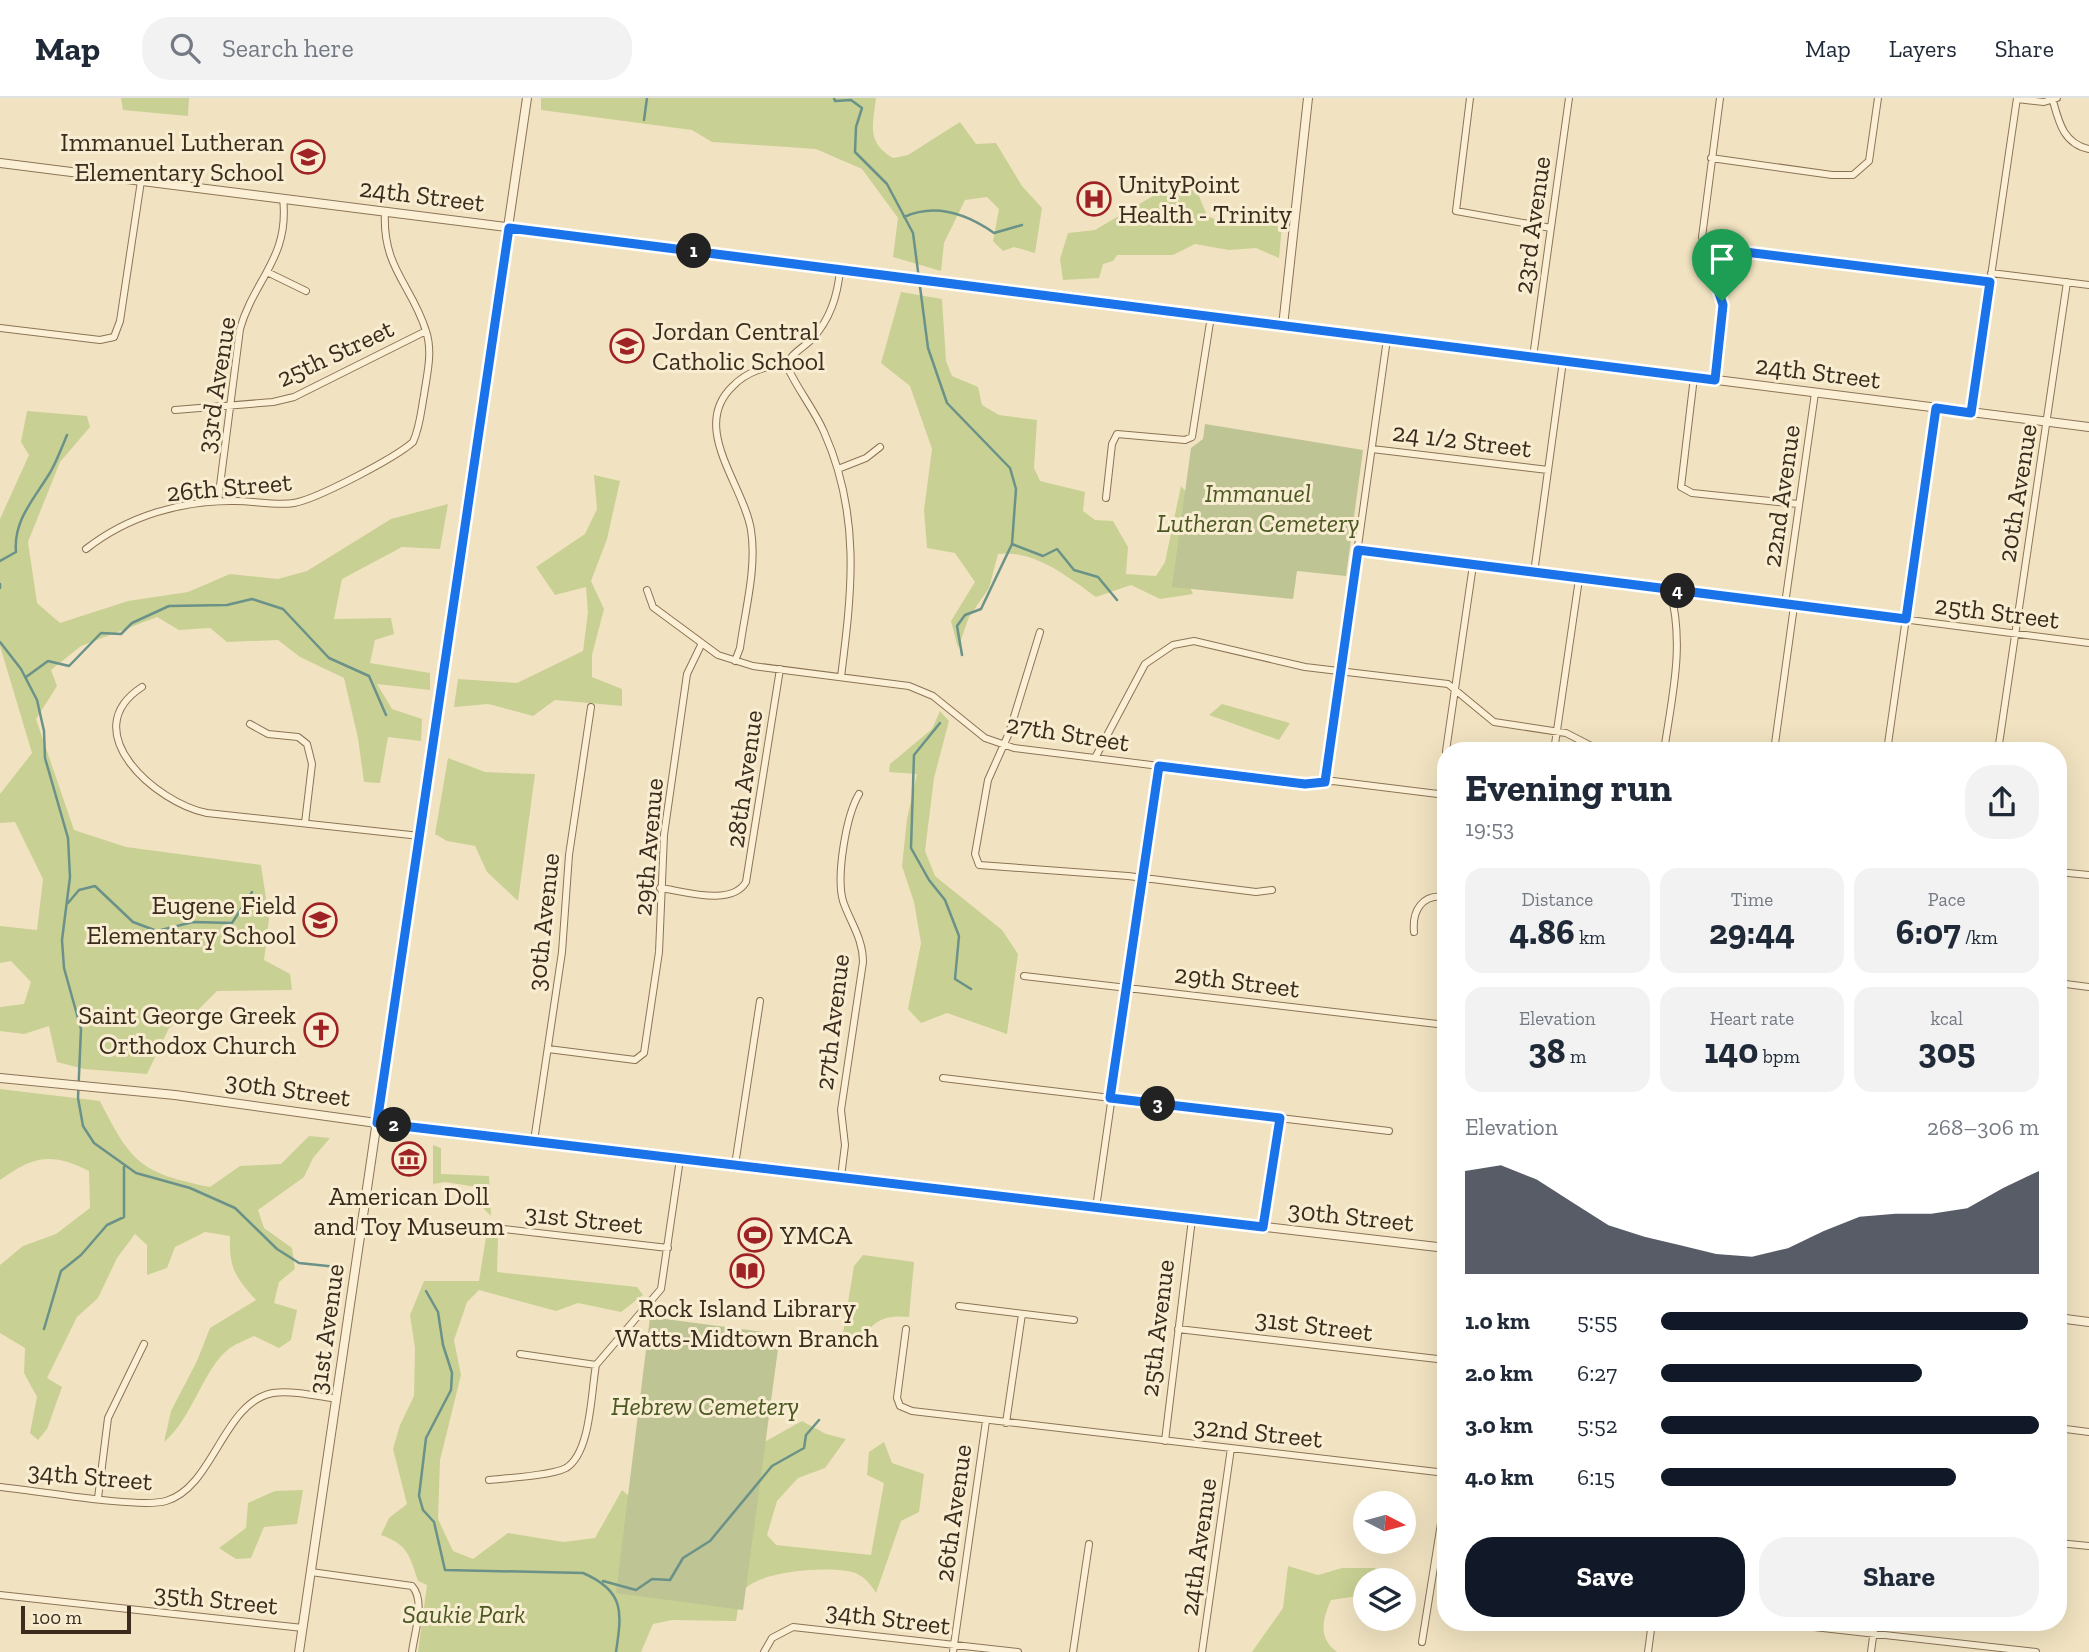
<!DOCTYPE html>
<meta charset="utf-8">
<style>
body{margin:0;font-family:"Zilla Slab",serif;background:#f2f2f3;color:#1f2937;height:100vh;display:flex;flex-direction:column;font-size:26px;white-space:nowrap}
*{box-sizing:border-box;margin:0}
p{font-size:23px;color:#747a83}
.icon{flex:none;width:38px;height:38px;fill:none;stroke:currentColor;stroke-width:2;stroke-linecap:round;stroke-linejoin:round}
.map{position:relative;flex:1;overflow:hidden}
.drawer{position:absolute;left:1437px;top:644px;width:630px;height:889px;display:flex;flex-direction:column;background:#fff;border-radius:28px;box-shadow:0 7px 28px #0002}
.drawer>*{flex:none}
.needle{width:46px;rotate:96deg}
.fabs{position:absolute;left:1353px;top:1393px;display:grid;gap:14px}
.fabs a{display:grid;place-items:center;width:63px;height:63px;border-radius:50%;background:#fff;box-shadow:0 7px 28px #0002;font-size:35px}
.scale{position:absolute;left:21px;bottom:18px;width:110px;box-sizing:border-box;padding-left:7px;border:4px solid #3a2b1d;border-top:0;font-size:19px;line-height:24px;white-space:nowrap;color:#3a2b1d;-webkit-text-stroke:5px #f8edd1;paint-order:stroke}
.pin{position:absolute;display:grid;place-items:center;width:60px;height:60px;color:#fff;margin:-72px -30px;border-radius:50% 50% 50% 0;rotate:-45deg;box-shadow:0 0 7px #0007}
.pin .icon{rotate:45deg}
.km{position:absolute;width:35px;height:35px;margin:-18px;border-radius:50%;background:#222;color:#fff;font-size:19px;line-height:35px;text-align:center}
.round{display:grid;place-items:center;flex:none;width:74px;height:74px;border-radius:28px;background:#f2f2f3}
.summary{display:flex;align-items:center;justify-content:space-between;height:119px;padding:0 28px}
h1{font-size:38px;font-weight:800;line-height:52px}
.metrics{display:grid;grid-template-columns:repeat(3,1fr);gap:10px;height:119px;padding:7px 28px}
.metrics div{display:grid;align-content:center;border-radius:18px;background:#f2f2f3;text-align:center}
.metrics b{font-size:35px;font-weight:800}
.metrics small{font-size:19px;font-weight:400}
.metrics p{font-size:19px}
.chart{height:196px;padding:14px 28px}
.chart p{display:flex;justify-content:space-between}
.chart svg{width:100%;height:126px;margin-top:7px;fill:#111827;opacity:.7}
.primary-button{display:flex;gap:14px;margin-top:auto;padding:14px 28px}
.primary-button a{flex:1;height:80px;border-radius:28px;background:#111827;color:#fff;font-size:28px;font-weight:800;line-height:80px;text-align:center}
.primary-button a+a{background:#f2f2f3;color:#1f2937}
ul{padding:0 28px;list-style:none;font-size:23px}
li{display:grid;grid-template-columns:112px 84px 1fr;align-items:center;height:52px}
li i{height:18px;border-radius:9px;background:#111827}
header{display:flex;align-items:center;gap:42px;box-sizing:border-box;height:98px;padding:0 35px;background:#fff;border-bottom:2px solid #e0e1e3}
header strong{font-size:33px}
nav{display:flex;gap:38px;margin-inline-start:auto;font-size:24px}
.search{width:490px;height:63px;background:#f2f2f3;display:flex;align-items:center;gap:18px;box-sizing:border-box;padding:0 24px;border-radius:28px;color:#747a83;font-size:26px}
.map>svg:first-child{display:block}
.green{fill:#c9d094}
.cemetery{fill:#bec494}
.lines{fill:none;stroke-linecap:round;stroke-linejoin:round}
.stream{stroke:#6a9288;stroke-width:2.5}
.minor-casing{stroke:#8c7357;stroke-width:8}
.tertiary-casing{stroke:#8c7357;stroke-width:10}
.minor{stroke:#fbf0d5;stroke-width:6}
.tertiary{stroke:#fbf0d5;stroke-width:8}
.route-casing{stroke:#fff;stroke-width:14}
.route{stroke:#1a73e8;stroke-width:9}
.labels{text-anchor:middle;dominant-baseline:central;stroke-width:6;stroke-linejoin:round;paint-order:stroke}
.poi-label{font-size:26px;fill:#3a2b1d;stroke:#f8edd1;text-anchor:end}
.street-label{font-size:26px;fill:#3a2b1d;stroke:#f8edd1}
.park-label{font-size:26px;font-style:italic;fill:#4b5822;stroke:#f8edd1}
</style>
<header>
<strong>Map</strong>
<div class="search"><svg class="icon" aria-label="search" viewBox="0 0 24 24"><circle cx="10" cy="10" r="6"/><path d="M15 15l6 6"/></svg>Search here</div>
<nav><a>Map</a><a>Layers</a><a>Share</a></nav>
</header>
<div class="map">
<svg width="2089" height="1554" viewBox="0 0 2089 1554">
<rect width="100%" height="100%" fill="#f1e3c1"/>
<path class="green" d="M121,0H189L188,18L123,12Z
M541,0H876C873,27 866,44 893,60L908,57L960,24L976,46L996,45L1022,88L1042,110L1035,155L1014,149L1003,153L993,143L999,111L987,99L965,102L944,145L941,173L893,159L898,120L862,71L816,51L712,44L692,32L541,12Z
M1170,88L1197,93L1207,118L1234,128L1282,127L1279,160L1256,150L1229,152L1195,146L1173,157H1117L1113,163L1103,166L1099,180L1063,182L1060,161L1068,135L1095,132Z
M901,194L942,201L946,263L952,278L978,289L982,307L999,317L1037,322L1034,370L1040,383L1085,394L1083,413L1095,422L1113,423L1128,449L1126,476L1156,478L1165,464L1181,388L1187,395L1178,463L1193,496L1160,501L1131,487L1096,499C1069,479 1033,451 998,456L989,490L969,519L958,550L951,523L975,484L955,455L927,450L924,412L932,351L910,288L881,265Z
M27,313L87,318L90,329L60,364L28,444L37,505L60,525L128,503L188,494L230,476L278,481L307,473L391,421L448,406L440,451L402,449L342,481L334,521L391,520L394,536L375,542L370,565L430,575V592L377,586L392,611L422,621L421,643L388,639L380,685L364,684L358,640L344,580L300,559L278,542L227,544L210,530L179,532L157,519L81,548L51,572L57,588L36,621L74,732L126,749L261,767L269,821L264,862L290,876L292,892L217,893L199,911L169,930L147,976L84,971L57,964L49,928L24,936L0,933V909L24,906L31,884L11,863L0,865V828L37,832L43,781L15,724L0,725V696L32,655L0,548V421L29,357L21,344Z
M594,377L620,383L607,441L591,483L604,511L592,557V579L622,591V608L555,602L533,618L488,606L454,609L458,581L517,585L583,553L588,514L586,489L555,497L536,469L585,436L597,411Z
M1222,606L1290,625L1279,642L1209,617Z
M940,613L949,623L934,680L925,753L935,778L1002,832L1018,856L1007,936L947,915L921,925L908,911L921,845L914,804L902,768L907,721L917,676L889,674L890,666L932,631Z
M448,660L485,674L535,676L518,803L487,774L475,748L447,743L435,736Z
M0,991L100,1003C131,1065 141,1075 210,1089L240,1068L281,1066L309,1038L330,1040L313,1060L304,1079L258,1112L264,1130L292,1150L295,1171L279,1184L274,1205L297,1212L291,1242L279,1250L254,1238C246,1242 237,1245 230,1250C203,1270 193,1320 164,1344L171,1313L197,1263L210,1230L256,1202C235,1179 229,1170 230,1138L205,1134L175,1149L167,1170L147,1177V1147L135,1136L117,1160L98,1200L77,1219L47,1280L62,1289L47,1331L38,1342L30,1335L37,1299L24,1275L25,1250L0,1235V1167L23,1148L56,1136L90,1110L89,1073C52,1054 33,1058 0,1082Z
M433,1047L441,1050V1076L489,1078L491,1118L484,1111L483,1090L445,1084L433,1086Z
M486,1139L498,1140L497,1174L637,1189L643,1197L621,1214L578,1205L556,1213L479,1192L467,1204L454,1242L461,1277L440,1362L438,1421L453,1453L473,1461L508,1435L563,1444L595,1440L622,1392L631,1400L757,1348L802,1323L826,1336L846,1341L825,1370L798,1380L777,1403L767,1437L776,1447L871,1457L884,1385L867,1377L869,1354L884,1344L892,1365L924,1376L919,1414L901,1423L876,1495C870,1485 863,1477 852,1474C829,1468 753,1472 741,1496C738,1503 738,1515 736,1523L672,1522L653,1526L641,1554H418L427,1487L418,1483C409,1456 408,1447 381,1437L389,1420L407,1406L393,1351L400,1327L414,1298L415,1250L410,1217L424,1183H479Z
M863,1157L914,1164L909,1219C882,1216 874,1224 858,1244L842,1241L854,1168Z
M303,1392L297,1426L264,1429L251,1460L236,1461L219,1450L246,1430L248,1405L275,1393Z
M1288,1468L1318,1477L1342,1470H1375L1381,1482H1365V1497L1331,1502C1323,1521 1317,1539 1337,1554H1252L1283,1510Z"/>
<path class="cemetery" d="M1205,326L1363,352L1346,478L1297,473L1293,501L1172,489L1191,350L1203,341Z
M650,1219L780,1236L743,1512L616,1495Z"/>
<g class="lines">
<path class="stream" d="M834,0L835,3L851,2L862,10L856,29L855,54L887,86L913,135L928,250L947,305L1010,370L1016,391L1012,446L1043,458L1057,451L1074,472L1098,479L1117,502
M644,22L647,0
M904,119C935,105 967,116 994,135L1022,127
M0,463L16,454C13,422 35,400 51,373C57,362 62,349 67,337
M0,486V490
M0,544L21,571L37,602L44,633L45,660L68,740L70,779L62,842L64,870L81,931L78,1000L83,1028L94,1045L136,1075L190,1090L235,1110L277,1151L299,1165L337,1169
M962,557L957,528L965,517L981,511L1012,446
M26,579L48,563L69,568L101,535L121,536L132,525L169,508L227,507L252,501L283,511L329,560L369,578L386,617
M940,625L914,657L911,750L929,782L945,802L959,838L955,881L971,891
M68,805L79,792L95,788L133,824L157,833L193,824L232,825L252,794
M426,1193L438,1214L443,1247L452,1275L451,1292L426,1340L419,1398L423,1412L434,1424L445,1472L583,1475C625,1493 622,1514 616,1554
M44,1231L61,1173L81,1157L107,1127L124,1119V1068
M603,1483L636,1492L652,1481L670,1482L683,1460L710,1443L772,1368L804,1350L806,1337L819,1322"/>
<defs>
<path id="minor" d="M1470,0L1456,113L1551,130
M2017,1L2044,4L2057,0
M2053,3C2059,25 2064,46 2089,51
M1711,60L1832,77H1853L1869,63L1878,0
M1704,149L1990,184
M840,171C838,197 830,221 813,240C805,249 789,256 787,268C797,291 814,311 824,334C861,417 852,492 841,579
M269,175L306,193
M1991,175L2089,187
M0,230L100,242L114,239L120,223L141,83
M1533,259L1569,0
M1694,279L1681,389L1692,395L1798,406
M1715,282L1723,207L1702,139L1720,0
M175,312L273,304L294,299L426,233
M1971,315L2017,0
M1372,351L1548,372
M838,371L866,360L880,349
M1106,400L1112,346L1117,336L1185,342L1192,339L1211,218
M218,403L240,231C254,181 290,160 283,100
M86,451C128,418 182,402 236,403C255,403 276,408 294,405C317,401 395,360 413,344C420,329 421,313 424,297C427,276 433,254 426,233C412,187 382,170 385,114
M1358,451L2089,545
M1534,475L1563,263
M647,492L653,509L718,557L753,568L909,588L933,598L985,640L1014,650L1305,686L1333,683L1446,697
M1785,506L1815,295
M1040,534L1009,635L988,682L975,756L979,767L1128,778L1256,794L1272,792
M735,563L740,550C745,512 757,470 751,432C744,387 689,329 733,288C746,274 768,267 787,266
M142,589C74,633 156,705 207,715L420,738
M250,626L268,636L298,639L307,646L312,666L305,725
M1446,653L1473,467
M1554,653L1579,481
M1664,653C1672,598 1685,547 1670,492
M1774,653L1794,508
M1887,653L1936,310
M1998,653L2067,184
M1095,660L1145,566L1173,547L1194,543L1305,569L1448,586L1494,624L1566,635L1601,653
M1325,684L1387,241
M1440,697L1446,658
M2058,774L2089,777
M660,790C684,793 731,809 746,784L780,571
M1414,834C1412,813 1422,795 1446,799
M1024,878L1446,927
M2058,885L2089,889
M548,951L635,962L644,955L659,854L664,737L687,576L702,545
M943,980L1389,1033
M534,1043L562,854L569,757L591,609
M735,1067L760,903
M841,1079L845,1047L841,1012L863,864C863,840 850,824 843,803C836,778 846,718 859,696
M1096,1110L1159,668
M1263,1129L1280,1020
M495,1130L668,1150
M959,1208L1074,1222
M906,1231L897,1300L900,1308L912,1313L1446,1375
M1178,1231L1446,1262
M520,1256L596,1267
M596,1267L661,1191L680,1061
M1006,1325L1022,1216
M2058,1330L2089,1334
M1165,1343L1192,1121
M489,1382C508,1380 550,1378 566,1370C591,1355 591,1294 596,1267
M0,1389C34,1392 139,1411 166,1403C214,1389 223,1304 273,1295C292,1292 317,1298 337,1301
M98,1400L108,1320L144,1246
M2058,1445L2089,1448
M311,1474L412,1488C426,1503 414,1536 412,1554
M0,1497L303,1530
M1769,1524L2036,1554
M1422,1544L1446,1394
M764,1554L772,1540L793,1529L1018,1554
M953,1554L986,1323
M1073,1554L1089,1446
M1202,1554L1231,1350
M1648,1554L1652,1524
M1871,1554L1875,1524"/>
<path id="tertiary" d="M0,65L2089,329
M1283,228L1308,0
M0,980L175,997L391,1027L1446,1150
M2058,1220L2089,1224
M299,1554L527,0"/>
</defs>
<use href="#minor" class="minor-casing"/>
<use href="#tertiary" class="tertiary-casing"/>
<use href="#minor" class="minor"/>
<use href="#tertiary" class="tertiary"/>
</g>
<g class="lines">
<defs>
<path id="route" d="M509,130L1715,282L1723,207L1704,149L1990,184L1971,315L1936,310L1906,521L1358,452L1325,684L1305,686L1159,668L1110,1000L1280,1020L1263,1129L377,1025Z"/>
</defs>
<use href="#route" class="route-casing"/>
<use href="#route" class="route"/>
</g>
<defs>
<symbol id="school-ring" viewBox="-11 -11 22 22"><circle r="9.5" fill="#f8edd1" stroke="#9f2325" stroke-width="1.5"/><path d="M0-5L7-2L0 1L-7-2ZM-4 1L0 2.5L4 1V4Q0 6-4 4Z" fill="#9f2325"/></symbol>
<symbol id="hospital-ring" viewBox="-11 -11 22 22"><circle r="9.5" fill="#f8edd1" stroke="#9f2325" stroke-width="1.5"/><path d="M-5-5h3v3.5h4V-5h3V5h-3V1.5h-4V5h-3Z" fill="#9f2325"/></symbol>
<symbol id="church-ring" viewBox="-11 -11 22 22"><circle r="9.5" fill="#f8edd1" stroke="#9f2325" stroke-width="1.5"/><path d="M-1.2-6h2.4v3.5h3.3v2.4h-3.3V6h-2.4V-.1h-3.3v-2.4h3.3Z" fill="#9f2325"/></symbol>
<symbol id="museum-ring" viewBox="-11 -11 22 22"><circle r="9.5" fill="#f8edd1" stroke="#9f2325" stroke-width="1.5"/><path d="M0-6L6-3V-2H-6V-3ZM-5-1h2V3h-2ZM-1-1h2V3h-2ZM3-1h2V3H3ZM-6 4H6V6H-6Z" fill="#9f2325"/></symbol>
<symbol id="stadium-ring" viewBox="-11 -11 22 22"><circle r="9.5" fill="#f8edd1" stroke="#9f2325" stroke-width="1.5"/><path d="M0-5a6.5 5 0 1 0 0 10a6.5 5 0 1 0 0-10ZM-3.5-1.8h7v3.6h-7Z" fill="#9f2325"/></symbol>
<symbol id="library-ring" viewBox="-11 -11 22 22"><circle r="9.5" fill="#f8edd1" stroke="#9f2325" stroke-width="1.5"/><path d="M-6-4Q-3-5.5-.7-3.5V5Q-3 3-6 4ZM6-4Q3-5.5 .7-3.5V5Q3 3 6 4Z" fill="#9f2325"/></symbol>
</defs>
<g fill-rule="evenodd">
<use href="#school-ring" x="289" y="40" width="38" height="38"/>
<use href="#hospital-ring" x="1075" y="82" width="38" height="38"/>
<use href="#school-ring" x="608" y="229" width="38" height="38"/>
<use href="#school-ring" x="301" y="803" width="38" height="38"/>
<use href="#church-ring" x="302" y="913" width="38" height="38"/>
<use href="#museum-ring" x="390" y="1042" width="38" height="38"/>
<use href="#stadium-ring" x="736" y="1118" width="38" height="38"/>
<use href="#library-ring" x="728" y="1154" width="38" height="38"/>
</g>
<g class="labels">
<g class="poi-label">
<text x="284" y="44">Immanuel Lutheran<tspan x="284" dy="30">Elementary School</tspan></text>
<text x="1118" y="86" text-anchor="start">UnityPoint<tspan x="1118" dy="30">Health - Trinity</tspan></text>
<text x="652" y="233" text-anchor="start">Jordan Central<tspan x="652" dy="30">Catholic School</tspan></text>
<text x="296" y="807">Eugene Field<tspan x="296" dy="30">Elementary School</tspan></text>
<text x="296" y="917">Saint George Greek<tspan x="296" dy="30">Orthodox Church</tspan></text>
<text x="409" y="1098" text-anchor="middle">American Doll<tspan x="409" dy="30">and Toy Museum</tspan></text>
<text x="780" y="1137" text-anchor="start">YMCA</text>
<text x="747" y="1210" text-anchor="middle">Rock Island Library<tspan x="747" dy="30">Watts-Midtown Branch</tspan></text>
</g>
<g class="street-label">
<text transform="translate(422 97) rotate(7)">24th Street</text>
<text transform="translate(1532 127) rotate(-82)">23rd Avenue</text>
<text transform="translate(335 255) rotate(-25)">25th Street</text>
<text transform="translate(1818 274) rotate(7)">24th Street</text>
<text transform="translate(216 287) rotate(-81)">33rd Avenue</text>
<text transform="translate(1462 342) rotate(7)">24 1/2 Street</text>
<text transform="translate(229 389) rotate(-5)">26th Street</text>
<text transform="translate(2017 395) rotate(-81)">20th Avenue</text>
<text transform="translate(1781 398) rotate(-82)">22nd Avenue</text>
<text transform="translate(1997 514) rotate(7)">25th Street</text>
<text transform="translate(1068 635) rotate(9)">27th Street</text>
<text transform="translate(744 681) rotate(-82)">28th Avenue</text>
<text transform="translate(648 749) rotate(-85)">29th Avenue</text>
<text transform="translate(543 824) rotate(-84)">30th Avenue</text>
<text transform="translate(1237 883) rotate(7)">29th Street</text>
<text transform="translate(832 924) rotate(-83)">27th Avenue</text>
<text transform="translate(288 991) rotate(8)">30th Street</text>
<text transform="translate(1351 1118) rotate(6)">30th Street</text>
<text transform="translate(584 1121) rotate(6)">31st Street</text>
<text transform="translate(1314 1227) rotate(7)">31st Street</text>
<text transform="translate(1157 1230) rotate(-83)">25th Avenue</text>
<text transform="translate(326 1231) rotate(-82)">31st Avenue</text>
<text transform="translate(1258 1334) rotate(6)">32nd Street</text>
<text transform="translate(90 1378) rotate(5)">34th Street</text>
<text transform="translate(953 1415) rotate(-82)">26th Avenue</text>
<text transform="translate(1198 1449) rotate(-82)">24th Avenue</text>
<text transform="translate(216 1501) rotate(6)">35th Street</text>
<text transform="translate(888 1520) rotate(7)">34th Street</text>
</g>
<g class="park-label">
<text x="1258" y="395">Immanuel<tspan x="1258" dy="30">Lutheran Cemetery</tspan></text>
<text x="705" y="1308">Hebrew Cemetery</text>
<text x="464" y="1516">Saukie Park</text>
</g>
</g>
</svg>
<div class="fabs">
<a><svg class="needle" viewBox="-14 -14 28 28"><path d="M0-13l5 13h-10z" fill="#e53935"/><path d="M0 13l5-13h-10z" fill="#747a83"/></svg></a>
<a><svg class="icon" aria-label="layers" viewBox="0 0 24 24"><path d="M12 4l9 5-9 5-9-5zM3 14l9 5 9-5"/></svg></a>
</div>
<div class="scale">100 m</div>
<div class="pin" style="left:1722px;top:203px;background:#1e9e55"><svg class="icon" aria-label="arrive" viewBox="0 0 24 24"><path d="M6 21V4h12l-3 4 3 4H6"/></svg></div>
<b class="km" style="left:694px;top:153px">1</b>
<b class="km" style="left:394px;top:1027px">2</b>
<b class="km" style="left:1158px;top:1006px">3</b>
<b class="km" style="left:1678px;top:493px">4</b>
<section class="drawer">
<div class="summary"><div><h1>Evening run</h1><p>19:53</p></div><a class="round"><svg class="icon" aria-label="share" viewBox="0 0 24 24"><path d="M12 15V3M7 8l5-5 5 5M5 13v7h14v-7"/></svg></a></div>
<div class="metrics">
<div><p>Distance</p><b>4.86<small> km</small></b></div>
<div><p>Time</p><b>29:44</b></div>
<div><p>Pace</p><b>6:07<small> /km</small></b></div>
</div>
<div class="metrics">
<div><p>Elevation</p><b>38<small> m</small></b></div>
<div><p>Heart rate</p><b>140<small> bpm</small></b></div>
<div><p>kcal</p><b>305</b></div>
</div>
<div class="chart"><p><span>Elevation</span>268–306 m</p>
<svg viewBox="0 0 160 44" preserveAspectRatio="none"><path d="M0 44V8L10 6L20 11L30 19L40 27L50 31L60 34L70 37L80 38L90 35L100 29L110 24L120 23L130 23L140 21L150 14L160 8V44z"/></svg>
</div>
<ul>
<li><b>1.0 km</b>5:55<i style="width:97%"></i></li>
<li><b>2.0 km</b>6:27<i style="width:69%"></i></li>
<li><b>3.0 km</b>5:52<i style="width:100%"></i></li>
<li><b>4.0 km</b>6:15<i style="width:78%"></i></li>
</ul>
<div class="primary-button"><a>Save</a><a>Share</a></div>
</section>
</div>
